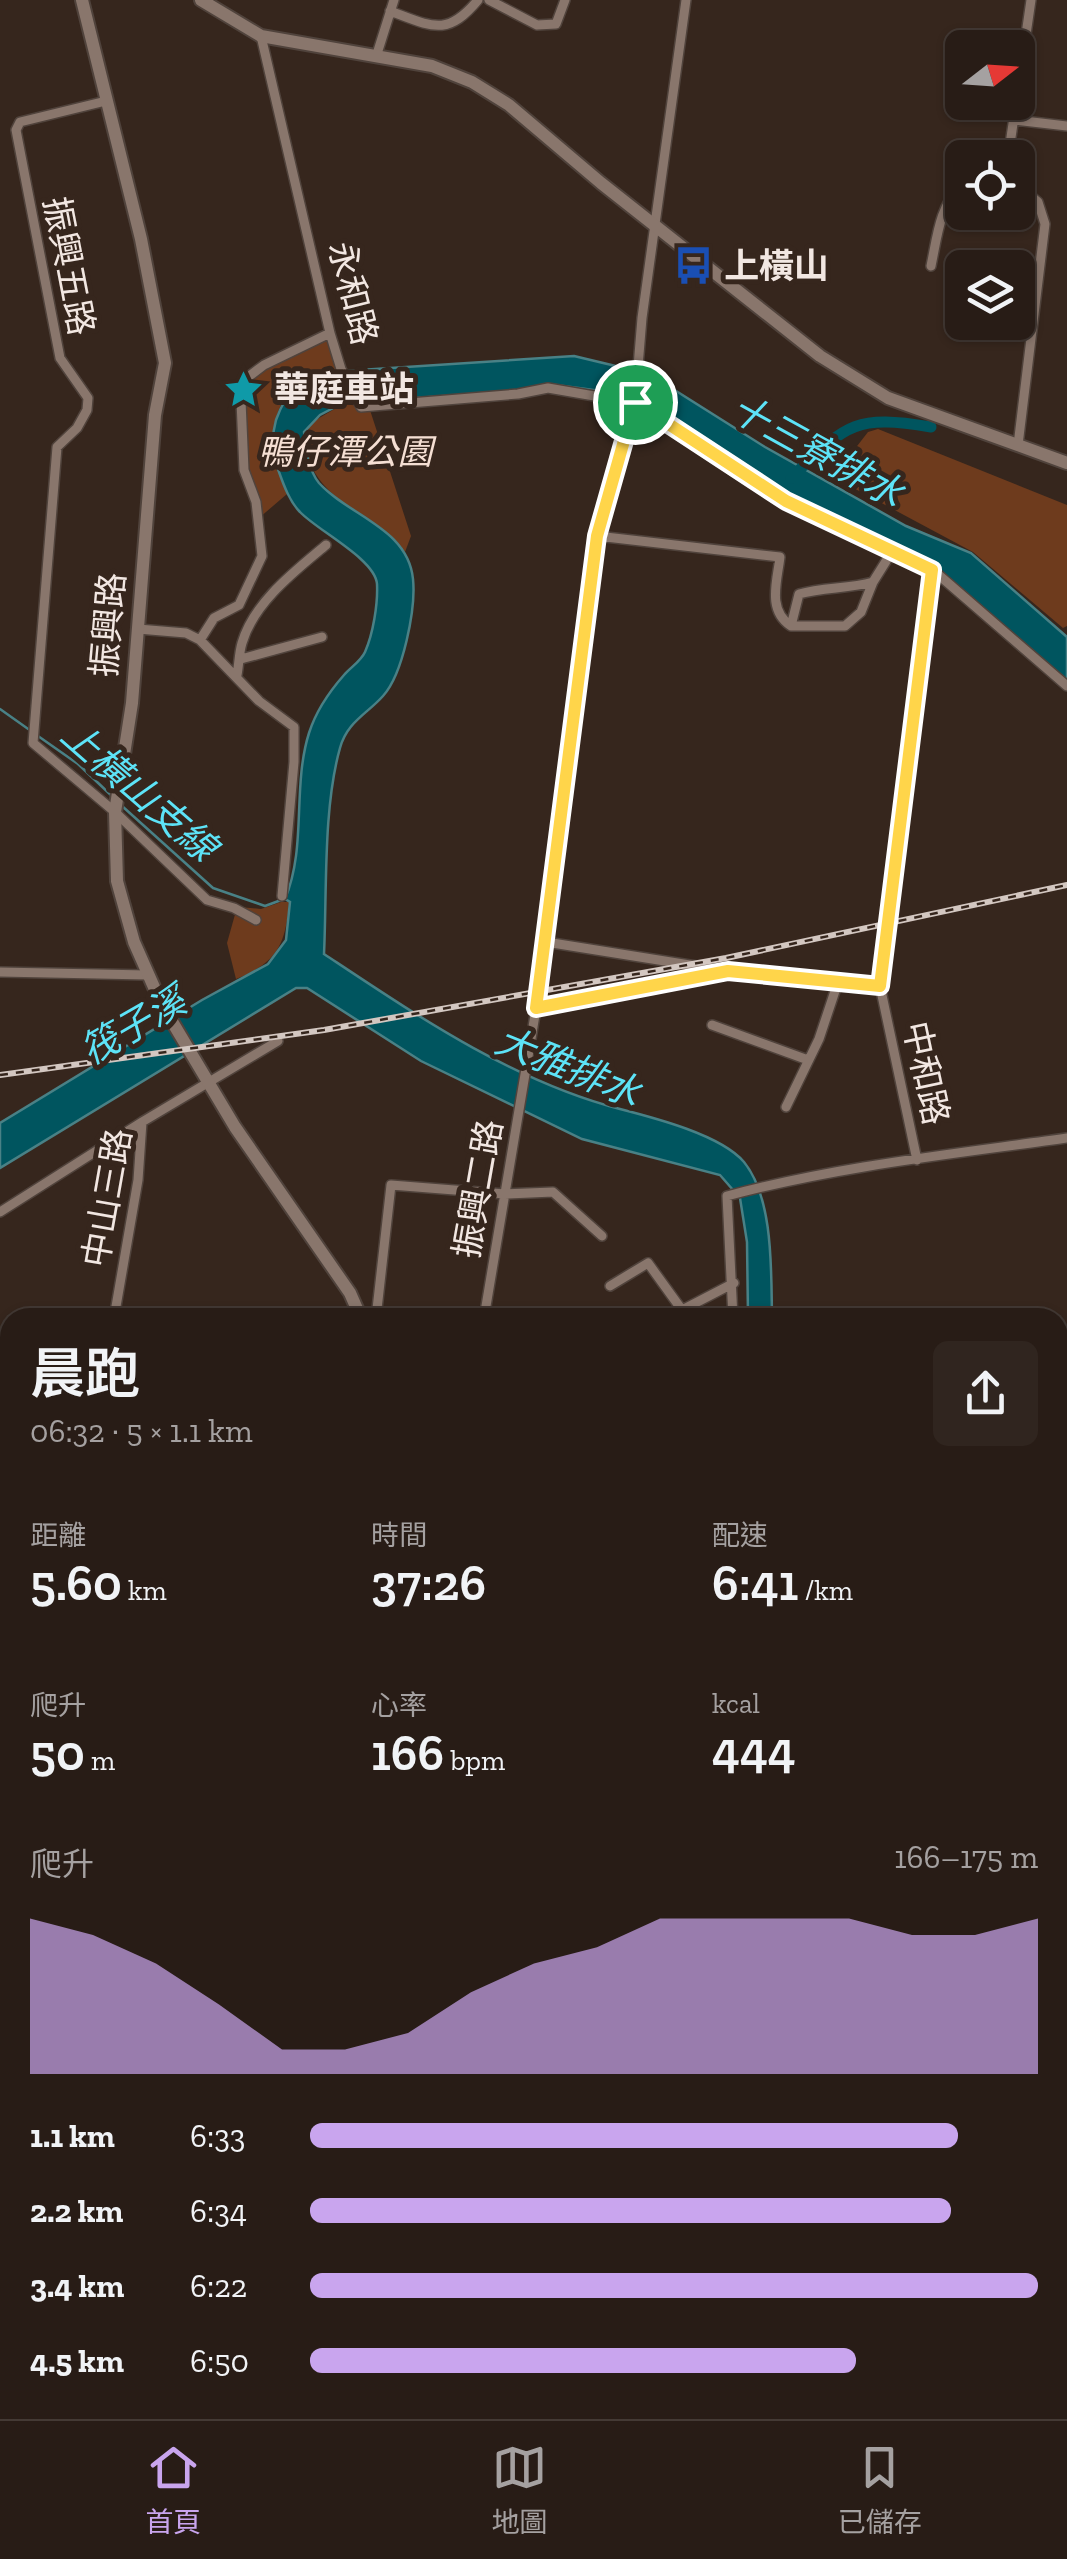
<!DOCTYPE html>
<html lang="zh-TW">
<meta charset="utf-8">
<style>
body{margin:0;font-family:"Zilla Slab","Noto Sans TC",serif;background:#30251f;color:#f1f3f6;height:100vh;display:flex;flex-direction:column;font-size:38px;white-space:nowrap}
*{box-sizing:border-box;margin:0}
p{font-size:32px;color:#a5a1a1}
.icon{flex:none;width:55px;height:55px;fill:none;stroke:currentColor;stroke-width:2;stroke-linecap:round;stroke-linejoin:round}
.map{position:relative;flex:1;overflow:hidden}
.drawer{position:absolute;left:0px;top:1308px;width:1068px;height:1112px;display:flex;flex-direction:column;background:#281c16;border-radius:30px 30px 0 0;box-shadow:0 2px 8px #0004,0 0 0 2px #443a35}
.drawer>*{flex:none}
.needle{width:65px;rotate:73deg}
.controls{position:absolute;left:945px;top:30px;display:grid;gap:20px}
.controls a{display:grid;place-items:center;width:90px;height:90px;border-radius:15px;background:#281c16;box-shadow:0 2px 8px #0004,0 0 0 2px #443a35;font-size:50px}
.pin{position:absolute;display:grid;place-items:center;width:85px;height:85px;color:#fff;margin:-42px;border:5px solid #fff;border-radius:50%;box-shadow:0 2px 10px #0007}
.round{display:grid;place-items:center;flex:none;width:105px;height:105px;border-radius:15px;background:#30251f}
.head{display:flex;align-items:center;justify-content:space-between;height:170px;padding:0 30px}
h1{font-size:55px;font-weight:600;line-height:75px}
.figures{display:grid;grid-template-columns:repeat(3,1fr);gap:15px;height:170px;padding:10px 30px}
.figures div{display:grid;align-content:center}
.figures b{font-size:50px;font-weight:600}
.figures small{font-size:28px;font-weight:400}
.figures p{font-size:28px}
.chart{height:280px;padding:20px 30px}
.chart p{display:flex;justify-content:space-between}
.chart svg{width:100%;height:180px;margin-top:10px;fill:#c9a5ee;opacity:.7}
ul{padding:0 30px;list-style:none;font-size:32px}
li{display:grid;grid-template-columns:160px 120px 1fr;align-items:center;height:75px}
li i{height:25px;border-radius:12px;background:#c9a5ee}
.menu{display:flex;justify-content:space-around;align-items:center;height:140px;border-top:2px solid #443a35;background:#281c16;font-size:28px;color:#a5a1a1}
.menu a{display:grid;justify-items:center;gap:5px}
.menu .on{color:#c9a5ee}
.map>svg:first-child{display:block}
.green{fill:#6e3b1d}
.water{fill:#00555f;stroke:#498186;stroke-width:2.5}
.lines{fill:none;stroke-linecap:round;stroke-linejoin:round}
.stream{stroke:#498186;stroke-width:2.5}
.canal{stroke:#00555f;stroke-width:11}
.river{stroke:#00555f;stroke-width:18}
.street-casing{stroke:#50433c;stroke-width:12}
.secondary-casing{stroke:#50433c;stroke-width:16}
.street{stroke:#89766c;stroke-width:9}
.secondary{stroke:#89766c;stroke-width:12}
.rail-casing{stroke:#d3c7c1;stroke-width:6}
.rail{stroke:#36261d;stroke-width:2.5;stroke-dasharray:8;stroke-linecap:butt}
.route-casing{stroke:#fff;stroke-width:20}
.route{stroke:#ffd54a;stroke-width:12}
.labels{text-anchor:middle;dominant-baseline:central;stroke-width:10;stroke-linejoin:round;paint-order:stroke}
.street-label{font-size:35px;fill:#f2e7e2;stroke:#36261d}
.poi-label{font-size:35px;font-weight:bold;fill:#f2e7e2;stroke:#36261d;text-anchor:start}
.park-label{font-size:35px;font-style:italic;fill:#f5dfd3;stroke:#36261d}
.water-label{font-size:38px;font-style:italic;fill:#5de3f7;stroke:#36261d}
</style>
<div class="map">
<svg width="1067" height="2419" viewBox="0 0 1067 2419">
<rect width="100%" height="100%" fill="#36261d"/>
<path class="green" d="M329,334L341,370C311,373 287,385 277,415L309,424L343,404L369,407L411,536L405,552C368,512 300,493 305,430L276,422C266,445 278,471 287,494L259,518C245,472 234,424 249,377Z
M878,429L1067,505V626L1063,628L973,552L833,477L868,432Z
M281,902H289C286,944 277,963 236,979L227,943L236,911L239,907L261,909Z"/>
<path class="water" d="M574,356L649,374L765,447L906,526L971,553L1067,637V681L934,567L787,499L643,401L609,392L548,384L516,391L343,403L320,415L304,432C305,448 309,471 319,483C349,516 408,528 413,579C416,609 403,674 383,696C367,714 347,722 340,748C323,808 327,891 324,954C416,1015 512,1081 620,1109C655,1118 721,1135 744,1162C774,1199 771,1273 772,1317H748L747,1242L740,1198L720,1175L582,1139L421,1061L307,988H296L0,1168V1123L202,1000L268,964L286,940L290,902L285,899C307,847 292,787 309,733C316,711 329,692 344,675C351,667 361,661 365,652C373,634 378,604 377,584C375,559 318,531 300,512C290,502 284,486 279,472C272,455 271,438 276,420C287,389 299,382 329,372Z"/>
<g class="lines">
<path class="stream" d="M0,709L31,731
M38,736L78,764L113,797
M122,806L213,888L265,906L284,899"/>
<path class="canal" d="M791,478C846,425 853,414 931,427"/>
<path class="river" d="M1058,1569L1067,1585"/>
<defs>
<path id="street" d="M489,0L537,25L556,24L565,0
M390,11C433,27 447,37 478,0
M261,36L330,333L341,369L361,407L518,394L548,388L635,403L785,501L933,570L1067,686
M376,57L394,0
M106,101L20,122L16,130L60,358L88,398L87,410L77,428L57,447L33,743L115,812L207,900L234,908L256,920
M1015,120L1067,126
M1008,158L1031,0
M1018,185L1038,202L1045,224L1018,445
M931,266C938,232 939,210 962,182
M597,536L780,557C777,582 767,610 791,626L799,594C824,587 848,589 873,582L888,558L898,556
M791,626H845L861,612L873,582
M138,629L186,633L200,640L259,701L294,727V762L282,896
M200,640L214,618L239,605L262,556L256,502L244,470L241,401L248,377L264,365L330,333
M241,659L322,637
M237,675C239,664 239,653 242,643C254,602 295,571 326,545
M546,942L721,970
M0,972L147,975
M536,1009L728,971L880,986
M712,1025L808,1060
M786,1107L819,1039L838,982
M917,1160L880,986L933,570
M0,1212L142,1122
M610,1286L648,1263L682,1310L734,1283
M114,1318L138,1180L142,1122L278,1041
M376,1318L391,1185L505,1194L553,1192L602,1236
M484,1318L536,1009L597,536L635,403L642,318L686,0
M733,1318L727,1196C838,1166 954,1154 1067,1138
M0,1583L10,1584
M1058,1817L1067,1818
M1067,1890L1064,1901L1067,1910
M0,1977L10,1921
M1058,2111L1067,2117
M0,2114L4,2113L10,2126
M703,2410L720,2419
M457,2419L461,2410"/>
<path id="secondary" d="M82,0L141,239L165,363L155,415L132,703L115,812L117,881L134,942L161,1003L235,1127L350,1293L361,1318
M201,0L261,36L432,66L472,82L509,105L601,183L820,356L888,398L1067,463
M1058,2184L1067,2189
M0,2290L10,2285"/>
</defs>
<use href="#street" class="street-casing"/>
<use href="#secondary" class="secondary-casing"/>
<use href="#street" class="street"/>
<use href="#secondary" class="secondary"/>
<defs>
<path id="rail" d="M0,1075L324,1030L726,958L1067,885"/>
</defs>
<use href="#rail" class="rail-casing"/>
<use href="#rail" class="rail"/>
</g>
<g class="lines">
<defs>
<path id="route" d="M635,402L786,501L932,570L880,986L728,971L536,1008L597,536Z"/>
</defs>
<use href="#route" class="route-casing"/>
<use href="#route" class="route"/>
</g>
<defs>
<symbol id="bus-bare" viewBox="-9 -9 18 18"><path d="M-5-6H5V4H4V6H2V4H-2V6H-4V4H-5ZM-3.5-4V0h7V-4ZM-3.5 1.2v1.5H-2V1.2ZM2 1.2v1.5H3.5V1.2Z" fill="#1a4fb4" stroke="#36261d" stroke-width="2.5" paint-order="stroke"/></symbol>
<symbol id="sight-bare" viewBox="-9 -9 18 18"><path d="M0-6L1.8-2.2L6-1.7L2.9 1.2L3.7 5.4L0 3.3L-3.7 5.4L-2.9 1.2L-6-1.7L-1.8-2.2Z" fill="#0f9aa8" stroke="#36261d" stroke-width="2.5" paint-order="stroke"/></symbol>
</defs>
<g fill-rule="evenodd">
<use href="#bus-bare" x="666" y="238" width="55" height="55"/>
<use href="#sight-bare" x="216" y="362" width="55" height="55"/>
</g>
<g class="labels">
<g class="street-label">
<text transform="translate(69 266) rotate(79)">振興五路</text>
<text transform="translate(353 293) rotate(76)">永和路</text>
<text transform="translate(108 625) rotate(-85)">振興路</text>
<text transform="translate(926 1073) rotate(78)">中和路</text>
<text transform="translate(478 1189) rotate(-80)">振興二路</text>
<text transform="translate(107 1198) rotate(-80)">中山三路</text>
</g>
<g class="poi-label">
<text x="724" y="266">上橫山</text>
<text x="274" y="389">華庭車站</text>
</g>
<g class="park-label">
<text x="345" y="452">鴨仔潭公園</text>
</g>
<g class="water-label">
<text transform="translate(817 451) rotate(29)">十三寮排水</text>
<text transform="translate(139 791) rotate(41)">上橫山支線</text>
<text transform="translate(133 1026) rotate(-30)">筏子溪</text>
<text transform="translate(568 1067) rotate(22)">大雅排水</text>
</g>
</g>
</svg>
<div class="controls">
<a><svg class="needle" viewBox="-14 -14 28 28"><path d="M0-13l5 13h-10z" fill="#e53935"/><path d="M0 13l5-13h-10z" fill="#a5a1a1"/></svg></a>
<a><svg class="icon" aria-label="locate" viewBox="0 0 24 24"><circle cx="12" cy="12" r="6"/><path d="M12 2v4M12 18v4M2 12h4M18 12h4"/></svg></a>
<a><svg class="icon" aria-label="layers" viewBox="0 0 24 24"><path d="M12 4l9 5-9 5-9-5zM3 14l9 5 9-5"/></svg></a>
</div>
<div class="pin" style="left:635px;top:402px;background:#1e9e55"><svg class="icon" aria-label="arrive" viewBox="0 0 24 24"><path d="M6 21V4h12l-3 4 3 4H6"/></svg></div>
<section class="drawer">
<div class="head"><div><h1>晨跑</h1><p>06:32 · 5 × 1.1 km</p></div><a class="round"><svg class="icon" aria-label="share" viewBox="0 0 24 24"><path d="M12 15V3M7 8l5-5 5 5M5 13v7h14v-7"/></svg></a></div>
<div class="figures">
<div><p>距離</p><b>5.60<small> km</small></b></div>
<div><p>時間</p><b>37:26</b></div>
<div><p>配速</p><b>6:41<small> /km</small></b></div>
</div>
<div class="figures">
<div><p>爬升</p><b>50<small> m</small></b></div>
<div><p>心率</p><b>166<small> bpm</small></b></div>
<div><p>kcal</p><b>444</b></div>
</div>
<div class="chart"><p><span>爬升</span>166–175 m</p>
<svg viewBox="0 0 160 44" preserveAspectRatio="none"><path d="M0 44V6L10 10L20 17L30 27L40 38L50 38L60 34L70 24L80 17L90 13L100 6L110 6L120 6L130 6L140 10L150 10L160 6V44z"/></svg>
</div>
<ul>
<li><b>1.1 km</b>6:33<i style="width:89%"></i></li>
<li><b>2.2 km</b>6:34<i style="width:88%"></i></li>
<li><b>3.4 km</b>6:22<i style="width:100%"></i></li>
<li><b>4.5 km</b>6:50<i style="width:75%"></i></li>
</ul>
</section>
</div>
<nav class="menu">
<a class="on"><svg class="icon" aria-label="home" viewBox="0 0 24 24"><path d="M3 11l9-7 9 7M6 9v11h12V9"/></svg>首頁</a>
<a><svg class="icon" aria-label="map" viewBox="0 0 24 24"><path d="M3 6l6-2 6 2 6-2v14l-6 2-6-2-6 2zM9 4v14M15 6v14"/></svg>地圖</a>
<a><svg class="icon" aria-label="saved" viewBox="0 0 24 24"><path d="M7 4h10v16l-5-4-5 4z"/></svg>已儲存</a>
</nav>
